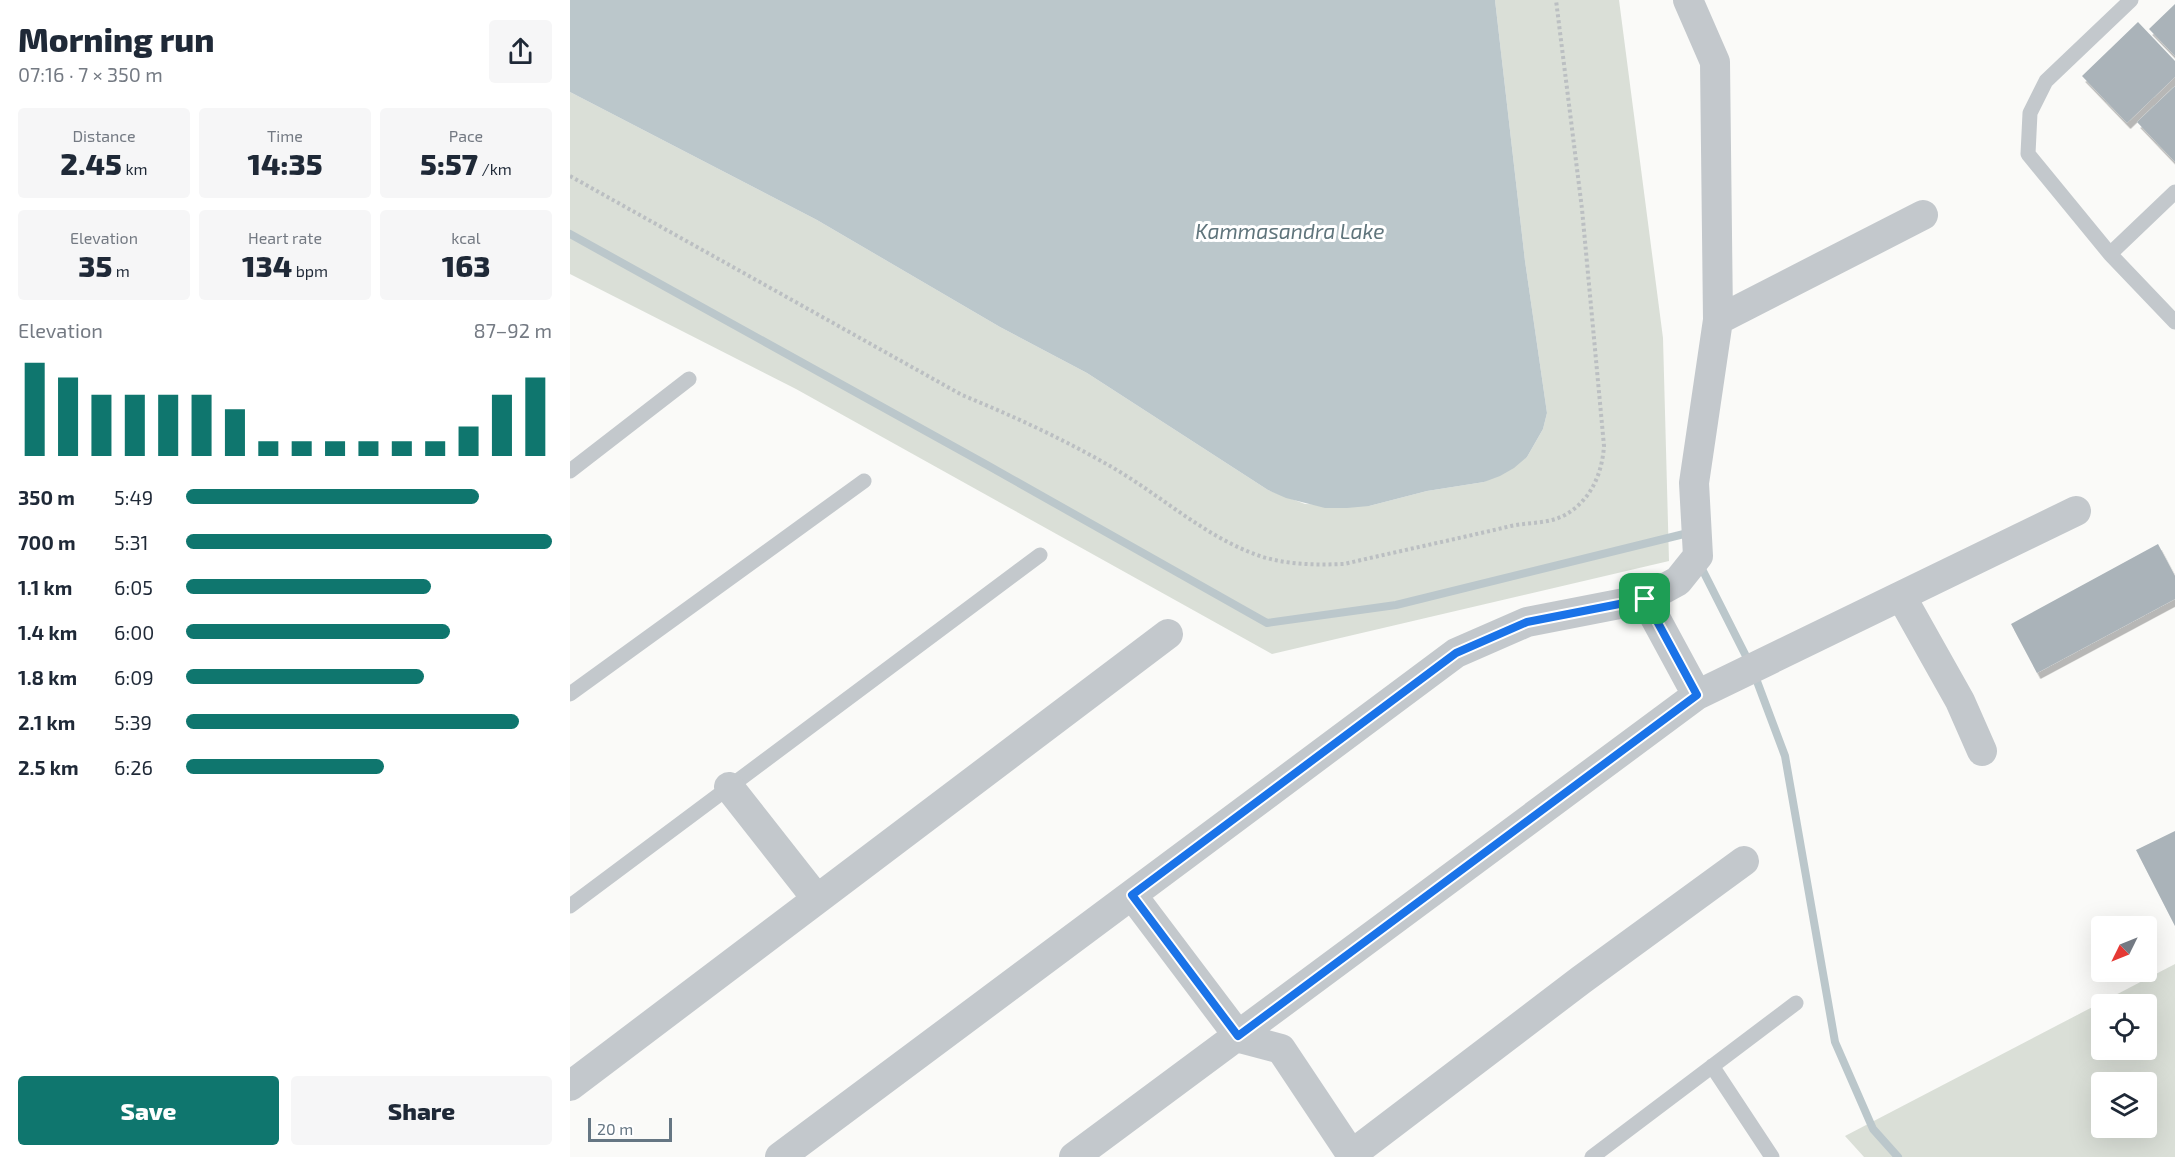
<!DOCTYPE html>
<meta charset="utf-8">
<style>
body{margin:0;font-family:"Exo 2",sans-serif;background:#f6f6f7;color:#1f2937;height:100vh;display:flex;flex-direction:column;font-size:22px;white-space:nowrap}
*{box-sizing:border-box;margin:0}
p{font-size:20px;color:#747a83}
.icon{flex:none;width:33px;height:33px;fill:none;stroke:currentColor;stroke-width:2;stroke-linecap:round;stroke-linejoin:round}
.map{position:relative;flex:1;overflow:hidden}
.panel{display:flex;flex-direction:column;background:#fff;width:570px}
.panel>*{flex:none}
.needle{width:39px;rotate:227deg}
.tools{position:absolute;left:1521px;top:916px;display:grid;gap:12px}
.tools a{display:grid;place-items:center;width:66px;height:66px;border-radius:6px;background:#fff;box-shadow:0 6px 24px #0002;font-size:30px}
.scale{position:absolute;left:18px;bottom:15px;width:84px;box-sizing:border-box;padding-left:6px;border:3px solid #657683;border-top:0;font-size:16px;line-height:21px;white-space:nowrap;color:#657683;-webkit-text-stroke:4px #fff;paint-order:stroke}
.pin{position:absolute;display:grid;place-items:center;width:51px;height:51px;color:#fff;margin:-26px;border-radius:12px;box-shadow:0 3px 9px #0006}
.round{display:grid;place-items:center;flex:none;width:63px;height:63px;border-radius:6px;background:#f6f6f7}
.head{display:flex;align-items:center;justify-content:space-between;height:102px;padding:0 18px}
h1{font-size:33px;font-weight:800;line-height:45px}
.stats{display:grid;grid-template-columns:repeat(3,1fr);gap:9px;height:102px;padding:6px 18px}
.stats div{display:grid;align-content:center;border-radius:6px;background:#f6f6f7;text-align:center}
.stats b{font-size:30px;font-weight:800}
.stats small{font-size:16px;font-weight:400}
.stats p{font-size:16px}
.chart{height:168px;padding:12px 18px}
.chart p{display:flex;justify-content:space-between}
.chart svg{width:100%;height:108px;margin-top:6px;stroke:#0f766e;stroke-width:6}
.action{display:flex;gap:12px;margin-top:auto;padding:12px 18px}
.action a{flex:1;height:69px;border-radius:6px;background:#0f766e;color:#fff;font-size:24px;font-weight:800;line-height:69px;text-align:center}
.action a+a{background:#f6f6f7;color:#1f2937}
ul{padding:0 18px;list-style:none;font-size:20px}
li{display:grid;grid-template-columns:96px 72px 1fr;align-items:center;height:45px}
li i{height:15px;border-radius:8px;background:#0f766e}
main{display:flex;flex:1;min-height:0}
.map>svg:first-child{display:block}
.green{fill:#dadfd7;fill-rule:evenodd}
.water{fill:#bbc7cb}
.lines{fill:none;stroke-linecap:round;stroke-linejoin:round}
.stream{stroke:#bbc7cb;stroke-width:8}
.building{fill:#aab3b9;filter:url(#shadow)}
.path{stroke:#bbbfc2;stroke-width:4;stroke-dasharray:3 3;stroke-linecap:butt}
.lane{stroke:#c3c8cc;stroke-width:15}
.street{stroke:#c3c8cc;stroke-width:30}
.route-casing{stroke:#fff;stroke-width:12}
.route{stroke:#1a73e8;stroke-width:8}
.labels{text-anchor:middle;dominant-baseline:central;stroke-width:6;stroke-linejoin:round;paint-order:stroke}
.water-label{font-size:21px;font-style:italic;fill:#60757c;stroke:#fff}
</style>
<main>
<section class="panel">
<div class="head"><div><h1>Morning run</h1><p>07:16 · 7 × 350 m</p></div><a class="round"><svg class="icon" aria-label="share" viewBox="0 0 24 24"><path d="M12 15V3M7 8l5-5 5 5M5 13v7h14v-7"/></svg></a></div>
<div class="stats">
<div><p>Distance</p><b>2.45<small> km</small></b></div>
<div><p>Time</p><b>14:35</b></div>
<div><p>Pace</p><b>5:57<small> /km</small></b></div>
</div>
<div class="stats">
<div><p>Elevation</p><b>35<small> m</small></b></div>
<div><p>Heart rate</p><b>134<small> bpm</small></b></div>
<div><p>kcal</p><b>163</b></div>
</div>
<div class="chart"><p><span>Elevation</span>87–92 m</p>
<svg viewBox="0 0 160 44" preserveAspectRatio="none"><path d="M5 44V6M15 44V12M25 44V19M35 44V19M45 44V19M55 44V19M65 44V25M75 44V38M85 44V38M95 44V38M105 44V38M115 44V38M125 44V38M135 44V32M145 44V19M155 44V12"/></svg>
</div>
<ul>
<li><b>350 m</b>5:49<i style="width:80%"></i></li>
<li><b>700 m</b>5:31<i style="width:100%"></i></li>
<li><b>1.1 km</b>6:05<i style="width:67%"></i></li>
<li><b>1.4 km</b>6:00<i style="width:72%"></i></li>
<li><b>1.8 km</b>6:09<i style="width:65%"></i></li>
<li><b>2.1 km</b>5:39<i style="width:91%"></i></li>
<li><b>2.5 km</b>6:26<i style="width:54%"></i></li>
</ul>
<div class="action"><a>Save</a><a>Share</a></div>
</section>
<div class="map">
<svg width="1605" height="1157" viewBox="0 0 1605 1157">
<defs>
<filter id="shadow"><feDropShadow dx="3.5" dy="6" stdDeviation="0" flood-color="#0004"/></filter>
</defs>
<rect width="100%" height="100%" fill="#fafaf8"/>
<path class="green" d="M925,0H1049L1093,338L1099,561L702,654L226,389L0,274V92L247,220L430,327L517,373L698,490L735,504L799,506L857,491L914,482L957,457L973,429L977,413L955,261Z
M1605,964V1157H1294L1275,1136ZM1532,1005H1576V1050H1532ZM1532,1083H1576V1128H1532Z"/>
<path class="water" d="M0,0H925L955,261L977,413L973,429L957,457L944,468L930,476L914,482L857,491L799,506L777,508H755L716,498L698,490L517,373L430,327L247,220L0,92Z"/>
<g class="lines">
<path class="stream" d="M0,234L417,465L697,623L826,605L1114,534L1118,540
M1130,565L1182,668L1215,756L1265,1042L1303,1129L1328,1157"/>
</g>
<path class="building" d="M1605,4V56L1579,29Z
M1568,22L1605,61V77L1557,123L1512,76Z
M1605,86V162L1567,122Z
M1588,544L1605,576V599L1467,673L1441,624Z
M1605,831V926L1566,850Z"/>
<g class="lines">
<path class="path" d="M0,176L392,395C443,416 493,439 540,466C591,495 637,539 693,557C720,565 747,565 774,564C830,551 886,539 941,526C960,522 978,524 995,515C1021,500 1032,474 1034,446L1012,209L986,0"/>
<path class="lane" d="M1605,192L1540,254L1605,322
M1540,254L1458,154L1460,113L1476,81L1561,0
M0,471L119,379
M0,694L294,481
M0,906L470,555
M1142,1066L1202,1157
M1022,1157L1226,1003"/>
<path class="street" d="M1148,320L1353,215
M1331,596L1390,701L1412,751
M1075,599L1127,695
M159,787L247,899
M562,895L670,1038L711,1049L783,1157
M0,1086L598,634
M781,1155L1011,980L1174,861
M210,1157L886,653L957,622L1075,599L1108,581L1128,556L1124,483L1148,320L1145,62L1118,0
M504,1157L1127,695L1506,511"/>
</g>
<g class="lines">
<defs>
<path id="route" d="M1075,599L1127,695L668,1036L562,895L886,653L957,622Z"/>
</defs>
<use href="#route" class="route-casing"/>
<use href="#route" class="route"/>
</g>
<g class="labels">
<g class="water-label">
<text x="720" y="230">Kammasandra Lake</text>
</g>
</g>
</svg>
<div class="tools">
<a><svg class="needle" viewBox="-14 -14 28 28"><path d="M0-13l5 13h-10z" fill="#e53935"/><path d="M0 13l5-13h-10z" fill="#747a83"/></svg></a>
<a><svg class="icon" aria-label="locate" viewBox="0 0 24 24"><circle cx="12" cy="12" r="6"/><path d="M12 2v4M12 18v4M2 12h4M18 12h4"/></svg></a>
<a><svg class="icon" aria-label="layers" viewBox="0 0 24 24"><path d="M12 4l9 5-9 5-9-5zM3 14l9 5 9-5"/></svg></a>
</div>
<div class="scale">20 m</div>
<div class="pin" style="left:1075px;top:599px;background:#1e9e55"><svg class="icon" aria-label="arrive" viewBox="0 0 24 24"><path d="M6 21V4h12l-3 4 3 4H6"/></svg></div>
</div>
</main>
